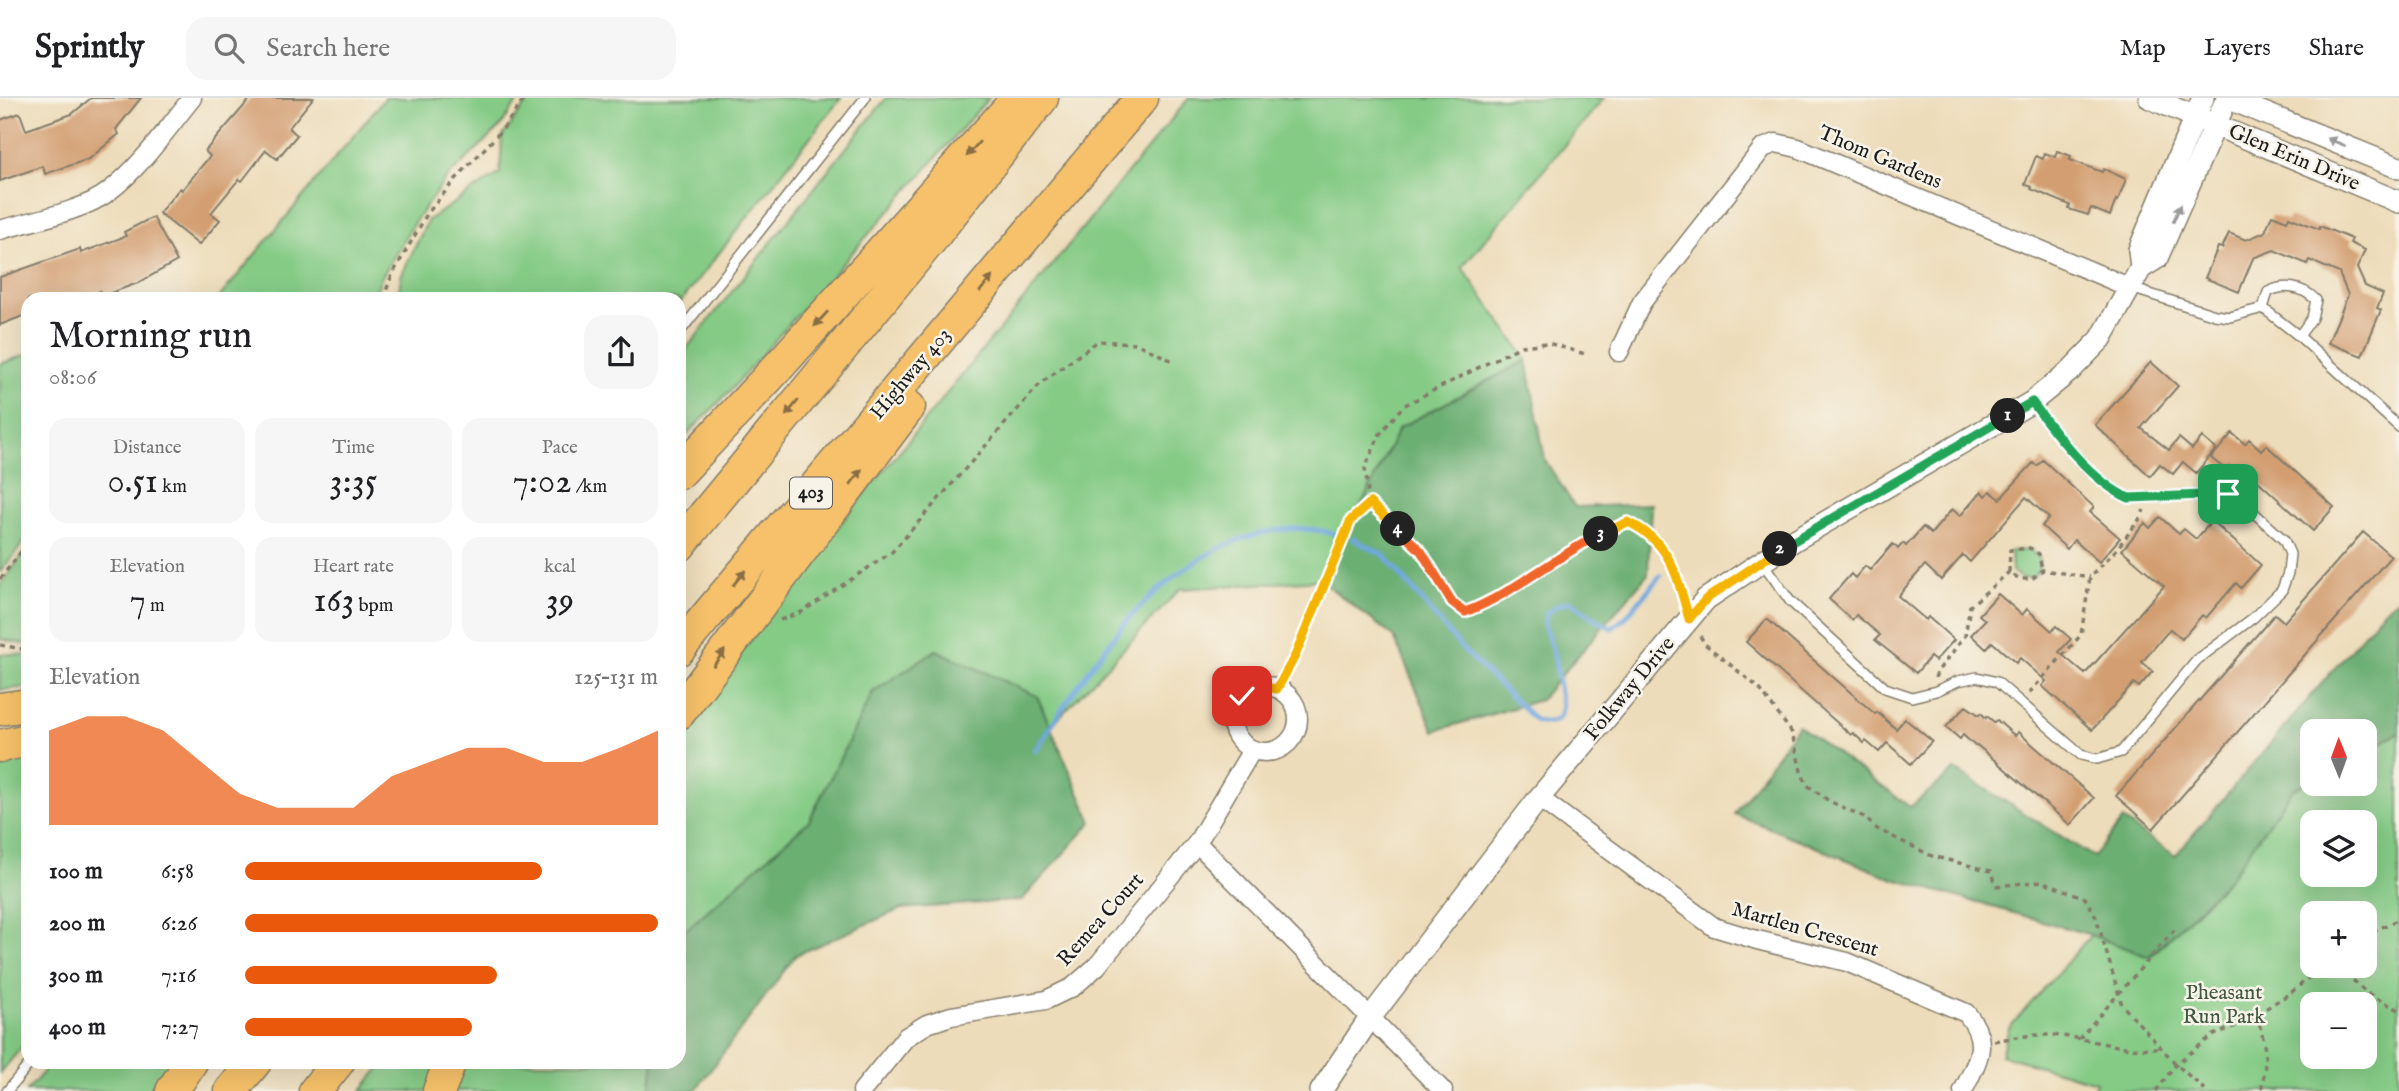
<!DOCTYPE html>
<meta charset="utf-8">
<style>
body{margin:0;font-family:"IM FELL English",serif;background:#f6f6f6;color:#202124;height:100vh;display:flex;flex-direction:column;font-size:26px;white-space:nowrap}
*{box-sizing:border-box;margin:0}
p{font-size:23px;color:#757577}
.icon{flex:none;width:38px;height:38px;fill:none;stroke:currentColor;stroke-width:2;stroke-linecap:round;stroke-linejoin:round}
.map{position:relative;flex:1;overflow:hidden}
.panel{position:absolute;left:21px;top:194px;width:665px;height:777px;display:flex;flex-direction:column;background:#fff;border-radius:21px;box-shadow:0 7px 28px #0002}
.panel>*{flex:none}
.needle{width:46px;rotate:359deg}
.controls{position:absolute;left:2300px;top:621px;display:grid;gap:14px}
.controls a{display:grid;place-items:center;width:77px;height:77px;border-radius:14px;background:#fff;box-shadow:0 7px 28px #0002;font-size:35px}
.pin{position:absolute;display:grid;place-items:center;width:60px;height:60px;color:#fff;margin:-30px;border-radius:14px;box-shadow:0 4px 10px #0006}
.km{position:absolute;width:35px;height:35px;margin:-18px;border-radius:50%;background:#222;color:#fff;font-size:19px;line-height:35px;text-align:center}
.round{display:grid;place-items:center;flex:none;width:74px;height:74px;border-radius:21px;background:#f6f6f6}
.overview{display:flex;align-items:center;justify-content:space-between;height:119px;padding:0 28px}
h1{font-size:38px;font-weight:600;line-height:52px}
.metrics{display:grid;grid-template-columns:repeat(3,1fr);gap:10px;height:119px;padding:7px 28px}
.metrics div{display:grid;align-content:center;border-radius:18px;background:#f6f6f6;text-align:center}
.metrics b{font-size:35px;font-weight:600}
.metrics small{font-size:19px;font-weight:400}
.metrics p{font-size:19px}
.chart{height:196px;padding:14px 28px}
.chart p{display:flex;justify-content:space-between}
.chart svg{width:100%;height:126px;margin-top:7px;fill:#ea580c;opacity:.7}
ul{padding:0 28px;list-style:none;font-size:23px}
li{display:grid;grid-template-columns:112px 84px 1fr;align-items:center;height:52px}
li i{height:18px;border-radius:9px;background:#ea580c}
header{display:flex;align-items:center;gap:42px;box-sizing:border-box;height:98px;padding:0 35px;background:#fff;border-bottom:2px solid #e0e0e0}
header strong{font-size:33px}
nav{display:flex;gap:38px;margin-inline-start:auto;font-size:24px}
.search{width:490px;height:63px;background:#f6f6f6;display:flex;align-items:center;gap:18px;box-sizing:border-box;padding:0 24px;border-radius:21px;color:#757577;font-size:26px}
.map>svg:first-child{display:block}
.green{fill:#85cb86;stroke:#507451;stroke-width:2;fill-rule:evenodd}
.forest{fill:#6caf73;stroke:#446648;stroke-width:2}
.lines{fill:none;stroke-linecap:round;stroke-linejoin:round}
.stream{stroke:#70a8df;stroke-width:5}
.building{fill:#d39f72}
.service-casing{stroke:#847c6a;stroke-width:12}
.minor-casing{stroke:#847c6a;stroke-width:21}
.tertiary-casing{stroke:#847c6a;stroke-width:24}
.motorway-casing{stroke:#847c6a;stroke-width:35}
.path{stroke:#847c6a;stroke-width:3.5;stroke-dasharray:5 5;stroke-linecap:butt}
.service{stroke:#fff;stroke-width:9}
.minor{stroke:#fff;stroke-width:18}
.tertiary{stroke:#fff;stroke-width:21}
.motorway{stroke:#f6c16b;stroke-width:32}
.oneway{fill:#999}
.oneway2{fill:#896e44}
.split-1-casing{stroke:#fff;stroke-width:14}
.split-2-casing{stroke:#fff;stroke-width:14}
.split-3-casing{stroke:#fff;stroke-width:14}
.split-4-casing{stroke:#fff;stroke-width:14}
.split-5-casing{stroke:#fff;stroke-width:14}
.split-1{stroke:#22a559;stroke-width:9}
.split-2{stroke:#22a559;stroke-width:9}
.split-3{stroke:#f5b400;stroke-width:9}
.split-4{stroke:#f0652b;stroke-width:9}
.split-5{stroke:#f5b400;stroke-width:9}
.labels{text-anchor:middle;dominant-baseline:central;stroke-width:5;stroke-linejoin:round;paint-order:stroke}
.shield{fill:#f7f3e8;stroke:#5e5c59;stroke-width:2}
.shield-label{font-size:19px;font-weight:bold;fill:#1c1c1c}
.street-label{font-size:21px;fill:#1c1c1c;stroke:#f7f3e8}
.park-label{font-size:21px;fill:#415941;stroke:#f7f3e8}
</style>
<header>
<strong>Sprintly</strong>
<div class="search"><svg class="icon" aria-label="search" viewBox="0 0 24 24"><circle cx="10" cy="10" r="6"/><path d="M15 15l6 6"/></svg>Search here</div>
<nav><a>Map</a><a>Layers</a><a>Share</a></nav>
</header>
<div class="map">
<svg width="2399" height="993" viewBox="0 0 2399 993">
<rect width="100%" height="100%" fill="#f7f3e8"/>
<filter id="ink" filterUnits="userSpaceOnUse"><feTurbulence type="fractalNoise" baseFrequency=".0143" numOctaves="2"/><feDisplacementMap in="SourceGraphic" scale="14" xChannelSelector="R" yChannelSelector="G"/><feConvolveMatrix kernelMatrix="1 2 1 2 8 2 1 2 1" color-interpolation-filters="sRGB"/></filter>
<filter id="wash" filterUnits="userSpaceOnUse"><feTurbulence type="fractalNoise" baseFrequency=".00686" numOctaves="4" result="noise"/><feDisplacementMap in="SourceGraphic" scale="28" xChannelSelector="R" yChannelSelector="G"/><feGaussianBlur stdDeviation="1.57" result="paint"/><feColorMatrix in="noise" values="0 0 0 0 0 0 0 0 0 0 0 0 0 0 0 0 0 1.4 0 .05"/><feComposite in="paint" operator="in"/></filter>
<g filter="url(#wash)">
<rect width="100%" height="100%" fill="#eddcb9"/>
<path class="green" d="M385,0H520L500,29L446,81L416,122L381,180L373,201H218Z
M530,0H841L679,206V201H398L401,178L428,122L500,75L502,39Z
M886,0H989L729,294L679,345V260Z
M1189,0H1604L1462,169L1527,262L1399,330L1344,443L1320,482L1180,491L1050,629L1037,598L873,594L809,723L679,838V638L808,465Z
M28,256V439L0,474V266Z
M28,450V547L0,541V487Z
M2030,452L2039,460V472L2032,480H2021L2012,473L2011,453Z
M0,556L28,557V589L0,592Z
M2399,635V993H2093L2096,984L2001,957L2009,930L2091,837L2150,859L2229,781L2292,692L2312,681V686H2364V654ZM2312,724H2364V777H2312ZM2312,816H2364V868H2312ZM2312,906H2364V959H2312Z
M28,658V942L0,975V666Z
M52,964H175L156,993H27Z
M385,964H440L428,993H361Z
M465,964H654L650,993H452Z"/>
<path class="forest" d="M1527,262L1545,362L1575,409L1651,406L1648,476L1540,602L1434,633L1394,539L1320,482L1344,443L1399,330Z
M2399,500V635L2364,654V634H2312V681L2292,692L2229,781L2149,859L2091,837L1894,781L1735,716L1798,627L1910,709L1955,672L2094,759L2123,722L2175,758L2384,512Z
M936,552L1037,598L1092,724L1022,802L901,811L796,857L695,993H650L654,964H679V838L809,723L873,594Z"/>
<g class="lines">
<path class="stream" d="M1353,441L1384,457L1462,551L1536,623C1550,626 1561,625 1562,609L1555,561L1544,526L1546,516L1556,508L1570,503C1585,512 1596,524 1612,530L1625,520L1660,478
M1035,653C1059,615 1083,578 1111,543C1119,533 1126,522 1135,514C1187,461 1259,415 1335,436"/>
</g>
<g id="blocks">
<path class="building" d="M91,0H141L116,31L119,36L89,61L45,76L43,68L0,83V22L20,15L26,32L72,16Z
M251,0H313L289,30L297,37L277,61L266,52L242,83L239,81L211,115L220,122L199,147L159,115L180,90L182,92L210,58L205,53Z
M2057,53L2071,58L2070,62L2102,74L2104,71L2126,81L2118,103L2116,102L2110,118L2091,110L2088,117L2069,111L2070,107L2031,91L2032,89L2025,86L2036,58L2043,61L2045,55L2055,59Z
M2272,117L2287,123L2289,119L2319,131L2320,128L2352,141L2350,145L2365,152L2357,170L2365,188L2383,196L2377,210L2381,212L2362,258L2328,245L2348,197L2339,175L2309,162L2307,166L2274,152L2253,160L2239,194L2205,180L2218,149L2222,150L2229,135L2246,142L2265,134Z
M153,119L177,163L138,185L102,198L100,193L79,201H28V216L0,227V179L80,151L81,155L126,138L124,134Z
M2151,264L2178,288L2141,330L2169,352L2179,340L2192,351L2202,339L2216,351L2196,375L2183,364L2173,376L2160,366L2150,378L2095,327Z
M2232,335L2245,346L2249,341L2261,352L2266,347L2334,409L2313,433L2246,372L2241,378L2229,368L2226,372L2211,360Z
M2043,362L2094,409L2090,414L2120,440L2099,464L2074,442L2067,451L2042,428L2049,420L2026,399L1970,464L1963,457L1941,482L1925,467L1898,498L1926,522L1928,519L1954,542L1935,563L1930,559L1916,575L1875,542L1880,537L1856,517L1852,522L1829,501L1851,476L1855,480L1865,468L1870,472L1893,446L1898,451L1903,445L1906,448L1923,429L1931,436L1952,411L1960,418L1981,394L1986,398L1990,393L2000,401L2033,365L2037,368Z
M2160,419L2179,436L2184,431L2196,441L2212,423L2261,467L2241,490L2236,485L2206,520L2202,517L2182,541L2170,531L2142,564L2153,573L2139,589L2134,585L2092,632L2042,588L2046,583L2020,560L2016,565L1992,544L1986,551L1971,537L1985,522L1979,517L1998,496L2022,517L2027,511L2052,533L2056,528L2071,541L2059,554L2085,576L2164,488L2122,452L2145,425L2150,430Z
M2363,434L2391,458L2153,731L2116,698L2275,516L2284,524Z
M1767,521L1875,616L1877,614L1896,631L1905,621L1932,643L1911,666L1887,645L1879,654L1866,643L1864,645L1853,635L1851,637L1746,544Z
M1966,608L1979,617L1981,615L1986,620L1987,618L1994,624L1997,622L2015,638L2018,634L2094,700L2070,727L1977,647L1975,648L1963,637L1960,641L1946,629Z"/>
</g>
</g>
<g filter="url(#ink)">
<use href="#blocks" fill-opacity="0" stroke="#847c6a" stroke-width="2"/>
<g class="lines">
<defs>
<path id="service" d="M2131,190L2215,217L2230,219L2263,210
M2263,210L2299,238L2399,329
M2263,210L2268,194C2284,186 2302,188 2316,202L2312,220L2299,238
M679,235L865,0
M1762,464L1790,503L1885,590L1912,599L1936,593L1958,583L1977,579L1997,584L2081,657L2097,661L2121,654L2197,562L2253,520L2282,492L2288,475L2290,456L2284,442L2240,402L2228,396L2129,400C2093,385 2055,335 2032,304
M7,993L31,964"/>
<path id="minor" d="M0,132C31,123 84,113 108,94C141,69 166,32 192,0
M1619,254L1642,204L1763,50L1776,45L1798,50L2131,190
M1232 621a33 33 0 1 1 66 0a33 33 0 1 1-66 0Z
M1539,700L1714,829L1757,842L1847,864L1966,915C1991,944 1978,962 1963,993
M1197,745L1443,993
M862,993L906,939L927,926L951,918L1046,902L1073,889L1097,868L1197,745L1252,652"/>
<path id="tertiary" d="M2150,0L2399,104
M2227,0L2399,70
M2141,170L2157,160L2227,0
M1321,993L1370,920L1539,700L1706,501L1793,443L2032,304L2071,272L2101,241L2141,170L2139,152L2203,0"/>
<path id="motorway" d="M679,375L779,268L1010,9
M679,448L929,144L1042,0
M679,551L1142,0
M0,611L28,607
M679,615L909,309
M0,648L28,642
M172,993L191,964
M231,993L255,964
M315,993L338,964
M439,993L450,964"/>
</defs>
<use href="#service" class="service-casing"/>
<use href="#minor" class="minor-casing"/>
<use href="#tertiary" class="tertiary-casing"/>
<use href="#motorway" class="motorway-casing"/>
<path class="path" d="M383,201L392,177L427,116L454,83L502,32L525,0
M1369,405L1421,453L1452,504L1465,514L1483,507L1571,451L1628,423C1662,440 1673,464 1683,499
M2009,474L2010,452L2030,450L2039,456L2042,472
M0,481L28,445
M780,522L802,514L892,454L1041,285L1098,243L1135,245L1173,263
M1700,538L1706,547L1759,590L1792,635L1801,673L1807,687L1829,703L1864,719L1877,731L1932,758L1991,773L1997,788L2042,783L2085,800L2096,819L2122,907L2176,966L2206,993
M0,547L28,552
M1935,580L1937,574L1965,538L1970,508L2009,474L2019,481H2032L2042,472L2090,479
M1277,591L1295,558L1351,422L1369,405L1365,370L1380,336L1403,308L1521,248L1548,245L1585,256
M2029,595L2081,537L2090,479L2115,453L2139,422L2144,412
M2364,838L2399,821
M2339,868L2365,894L2399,912
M2256,917C2267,946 2267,964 2261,993
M2079,941L2176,830
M1994,943C2016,939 2038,935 2060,938C2094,941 2127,955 2162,949
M2156,993L2176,966L2212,938L2247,923L2293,893L2323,868"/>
<use href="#service" class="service"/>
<use href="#minor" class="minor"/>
<use href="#tertiary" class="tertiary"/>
<use href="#motorway" class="motorway"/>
</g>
<defs><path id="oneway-solid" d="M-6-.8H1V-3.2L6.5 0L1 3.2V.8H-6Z" transform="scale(1.75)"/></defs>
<g class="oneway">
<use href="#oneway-solid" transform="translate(2336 44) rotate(-158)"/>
<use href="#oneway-solid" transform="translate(2177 115) rotate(-67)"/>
</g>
<g class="oneway2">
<use href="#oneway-solid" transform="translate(973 51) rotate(131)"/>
<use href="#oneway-solid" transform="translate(986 186) rotate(-50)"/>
<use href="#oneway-solid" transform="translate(821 221) rotate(132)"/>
<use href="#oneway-solid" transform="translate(792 310) rotate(129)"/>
<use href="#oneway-solid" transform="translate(856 379) rotate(-53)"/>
<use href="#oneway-solid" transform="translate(739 480) rotate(-50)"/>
<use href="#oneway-solid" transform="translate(719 560) rotate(-54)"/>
</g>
</g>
<g class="lines" filter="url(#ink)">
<defs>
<path id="split-1" d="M2008,318L2032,304C2055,335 2093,385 2129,400L2228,396"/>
<path id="split-2" d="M1780,451L2008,318"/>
<path id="split-3" d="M1601,436L1628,424C1671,444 1677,478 1689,521L1706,501L1780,451"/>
<path id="split-4" d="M1398,431L1421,453L1452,504L1465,514C1513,496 1554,459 1601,436"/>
<path id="split-5" d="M1242,598C1254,590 1262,588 1277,591L1295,558L1351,422L1370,405L1398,431"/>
</defs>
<use href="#split-1" class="split-1-casing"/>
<use href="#split-2" class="split-2-casing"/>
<use href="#split-3" class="split-3-casing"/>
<use href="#split-4" class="split-4-casing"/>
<use href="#split-5" class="split-5-casing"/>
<use href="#split-1" class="split-1"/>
<use href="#split-2" class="split-2"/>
<use href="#split-3" class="split-3"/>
<use href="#split-4" class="split-4"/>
<use href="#split-5" class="split-5"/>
</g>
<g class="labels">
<rect class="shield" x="790" y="379.5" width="42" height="31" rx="5"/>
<g class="shield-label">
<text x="811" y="395">403</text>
</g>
<g class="street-label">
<text transform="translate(1880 60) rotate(23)">Thom Gardens</text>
<text transform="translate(2294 60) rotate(23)">Glen Erin Drive</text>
<text transform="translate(911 276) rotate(-50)">Highway 403</text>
<text transform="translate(1630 591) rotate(-50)">Folkway Drive</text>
<text transform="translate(1101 822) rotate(-48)">Remea Court</text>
<text transform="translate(1805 832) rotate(16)">Martlen Crescent</text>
</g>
<g class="park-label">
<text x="2224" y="895">Pheasant<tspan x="2224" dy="24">Run Park</tspan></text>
</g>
</g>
</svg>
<div class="controls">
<a><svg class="needle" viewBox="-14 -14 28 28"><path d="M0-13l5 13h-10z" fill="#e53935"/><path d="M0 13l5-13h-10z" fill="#757577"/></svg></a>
<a><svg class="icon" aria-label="layers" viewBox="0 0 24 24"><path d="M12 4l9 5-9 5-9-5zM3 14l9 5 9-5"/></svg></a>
<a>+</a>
<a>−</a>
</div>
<div class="pin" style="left:2228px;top:396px;background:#1e9e55"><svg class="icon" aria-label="arrive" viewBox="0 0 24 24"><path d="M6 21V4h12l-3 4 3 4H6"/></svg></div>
<div class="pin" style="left:1242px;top:598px;background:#d93025"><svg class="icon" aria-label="check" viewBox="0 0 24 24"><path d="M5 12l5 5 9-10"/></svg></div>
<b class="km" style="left:2008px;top:318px">1</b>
<b class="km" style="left:1780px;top:451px">2</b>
<b class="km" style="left:1601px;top:436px">3</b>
<b class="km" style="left:1398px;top:431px">4</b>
<section class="panel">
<div class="overview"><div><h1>Morning run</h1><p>08:06</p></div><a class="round"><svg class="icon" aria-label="share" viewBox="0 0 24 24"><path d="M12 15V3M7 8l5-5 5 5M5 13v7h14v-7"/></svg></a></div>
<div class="metrics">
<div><p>Distance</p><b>0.51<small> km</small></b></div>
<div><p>Time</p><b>3:35</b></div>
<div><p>Pace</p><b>7:02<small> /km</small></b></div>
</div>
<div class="metrics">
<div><p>Elevation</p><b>7<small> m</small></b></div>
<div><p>Heart rate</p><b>163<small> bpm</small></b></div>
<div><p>kcal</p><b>39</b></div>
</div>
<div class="chart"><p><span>Elevation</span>125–131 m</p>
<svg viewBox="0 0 160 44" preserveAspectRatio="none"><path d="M0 44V11L10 6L20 6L30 11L40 22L50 33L60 38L70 38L80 38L90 27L100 22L110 17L120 17L130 22L140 22L150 17L160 11V44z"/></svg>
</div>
<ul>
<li><b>100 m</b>6:58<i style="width:72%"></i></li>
<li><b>200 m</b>6:26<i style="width:100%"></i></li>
<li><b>300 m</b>7:16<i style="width:61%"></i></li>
<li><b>400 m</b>7:27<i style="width:55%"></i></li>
</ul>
</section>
</div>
